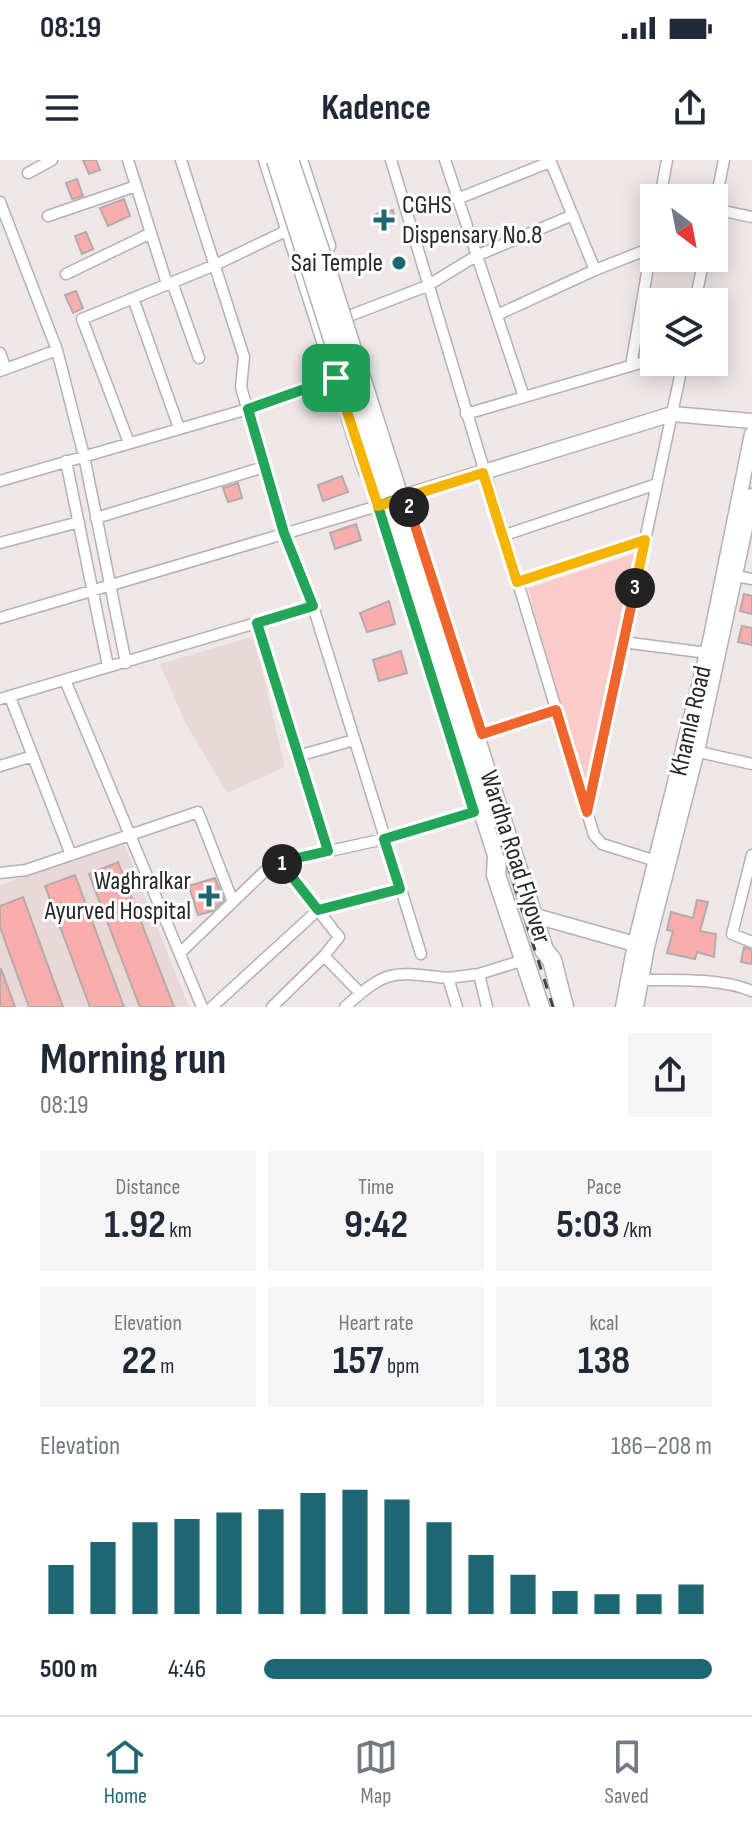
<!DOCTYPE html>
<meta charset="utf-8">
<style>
body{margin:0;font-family:"Sofia Sans Condensed",sans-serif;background:#f6f6f7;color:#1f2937;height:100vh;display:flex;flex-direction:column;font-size:30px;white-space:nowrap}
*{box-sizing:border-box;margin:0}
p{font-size:26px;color:#747a83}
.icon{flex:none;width:44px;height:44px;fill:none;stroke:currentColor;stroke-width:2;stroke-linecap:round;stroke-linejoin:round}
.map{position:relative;height:847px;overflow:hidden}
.drawer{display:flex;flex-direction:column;background:#fff;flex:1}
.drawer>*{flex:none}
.needle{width:52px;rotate:148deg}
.buttons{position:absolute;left:640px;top:24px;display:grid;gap:16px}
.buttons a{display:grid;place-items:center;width:88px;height:88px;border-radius:0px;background:#fff;box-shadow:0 4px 20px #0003;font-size:40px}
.pin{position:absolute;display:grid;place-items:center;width:68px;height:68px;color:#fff;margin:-34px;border-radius:16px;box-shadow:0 4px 12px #0006}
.km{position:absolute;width:40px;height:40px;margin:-20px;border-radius:50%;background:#222;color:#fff;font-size:22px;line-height:40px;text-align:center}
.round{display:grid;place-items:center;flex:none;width:84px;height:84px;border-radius:0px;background:#f6f6f7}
.head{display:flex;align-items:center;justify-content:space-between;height:136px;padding:0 40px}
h1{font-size:44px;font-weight:700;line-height:60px}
.metrics{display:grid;grid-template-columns:repeat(3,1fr);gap:12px;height:136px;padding:8px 40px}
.metrics div{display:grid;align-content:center;border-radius:0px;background:#f6f6f7;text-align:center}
.metrics b{font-size:40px;font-weight:700}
.metrics small{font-size:22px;font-weight:400}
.metrics p{font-size:22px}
.chart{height:224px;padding:16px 40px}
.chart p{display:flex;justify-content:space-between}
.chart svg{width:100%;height:144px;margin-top:8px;stroke:#1d6773;stroke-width:6}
ul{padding:0 40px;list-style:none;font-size:26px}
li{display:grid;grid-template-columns:128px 96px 1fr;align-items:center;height:60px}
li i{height:20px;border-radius:10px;background:#1d6773}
.status{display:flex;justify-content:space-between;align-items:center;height:56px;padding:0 40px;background:#fff;direction:ltr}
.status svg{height:22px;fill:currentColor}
header{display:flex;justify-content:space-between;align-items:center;height:104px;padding:0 40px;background:#fff;font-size:36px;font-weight:700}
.tabs{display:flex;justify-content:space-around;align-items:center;height:112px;border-top:2px solid #e0e1e3;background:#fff;font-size:22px;color:#747a83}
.tabs a{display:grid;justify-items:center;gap:4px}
.tabs .selected{color:#1d6773}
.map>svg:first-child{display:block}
.built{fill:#e8d8d7}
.green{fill:#fbcbc9}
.building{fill:#faaeac;stroke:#b2abab;stroke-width:2}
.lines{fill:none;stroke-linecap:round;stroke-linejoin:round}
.street-casing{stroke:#b6afaf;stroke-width:13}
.secondary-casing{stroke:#b6afaf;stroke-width:17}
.highway-casing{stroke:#b6afaf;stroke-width:21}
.street{stroke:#fff;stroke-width:10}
.secondary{stroke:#fff;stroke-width:14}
.highway{stroke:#fff;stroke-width:18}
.rail{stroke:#474343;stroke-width:3;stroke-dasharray:10 10;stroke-linecap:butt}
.highway-bridge-casing{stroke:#b6afaf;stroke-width:21;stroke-linecap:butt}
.highway-bridge{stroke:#fff;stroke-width:18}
.split-1-casing{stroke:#fff;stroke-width:16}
.split-2-casing{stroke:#fff;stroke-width:16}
.split-3-casing{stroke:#fff;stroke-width:16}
.split-4-casing{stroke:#fff;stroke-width:16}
.split-1{stroke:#22a559;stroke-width:10}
.split-2{stroke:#22a559;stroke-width:10}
.split-3{stroke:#f0652b;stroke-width:10}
.split-4{stroke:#f5b400;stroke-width:10}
.poi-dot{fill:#1d6773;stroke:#fff;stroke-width:3}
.labels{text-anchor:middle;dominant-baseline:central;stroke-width:6;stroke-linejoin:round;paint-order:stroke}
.poi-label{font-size:26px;fill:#2a2727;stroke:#fff;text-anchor:end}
.street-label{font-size:26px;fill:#2a2727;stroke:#fff}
</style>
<div class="status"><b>08:19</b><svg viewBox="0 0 49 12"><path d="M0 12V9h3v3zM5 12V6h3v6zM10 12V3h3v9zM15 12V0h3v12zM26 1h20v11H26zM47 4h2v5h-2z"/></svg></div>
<header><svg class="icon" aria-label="menu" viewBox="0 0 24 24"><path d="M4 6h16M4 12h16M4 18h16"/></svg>Kadence<svg class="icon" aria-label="share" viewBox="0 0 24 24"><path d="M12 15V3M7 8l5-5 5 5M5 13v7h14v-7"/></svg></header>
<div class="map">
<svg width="752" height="847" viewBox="0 0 752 847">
<rect width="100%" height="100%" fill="#efe7e7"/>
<path class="built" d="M254,476L285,607L227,633L184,560L160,504Z
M123,681L189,847H0V725Z"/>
<path class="green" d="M643,391L617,477L582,635L528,428Z"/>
<path class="building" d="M83,0H96L100,10L89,14Z
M77,19L83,36L72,39L66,23Z
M124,39L130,56L108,66L100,48Z
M393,50L396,64L379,67L376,54Z
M86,72L93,89L82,94L75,76Z
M76,131L83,148L73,153L65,135Z
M342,316L348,332L323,341L318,325Z
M238,323L242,338L228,342L223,328Z
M356,364L361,380L335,389L330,373Z
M744,434L752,436V454L740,451Z
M389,441L395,464L367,472L360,453Z
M742,466L752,468V485L738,482Z
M401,491L407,513L379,521L373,500Z
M118,702L174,847H140L89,714Z
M75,715L124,847H90L45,726Z
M215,718L224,740L212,751L198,755L189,726Z
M23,737L63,847H29L0,767V746Z
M697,740L708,742L700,771L716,774L714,797L697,792L695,799L667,793L673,771L667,770L671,752L693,758Z
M744,787L752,790V804L741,802Z
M0,809H1L15,847H0Z"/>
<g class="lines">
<defs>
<path id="street" d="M128,0L167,124
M181,0L244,197L241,227L264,307L284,373L313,446L421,794
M391,0L587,652
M445,0L524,237
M550,0L595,110
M724,0L714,49L752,57
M28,13L52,0
M660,38L667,0
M457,39L550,2
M0,42L57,190L84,296L126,503
M48,56L136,26
M66,114L151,73
M172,122L199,198
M133,138L179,268
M695,142L704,98
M497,155L595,110L651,88
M349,156L427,126L476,96L573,55
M0,193L6,209
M631,206L654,72
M0,211L57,190
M466,254L654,199
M129,283L82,159L215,105L288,70
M66,301L108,506
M0,321L248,249L336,218
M96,358L264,307
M502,376L657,324
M0,383L79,362
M736,416L752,419
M517,422L645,380
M0,458L378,346
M257,463L328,691
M623,482L707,493
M65,520L202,847
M10,537L71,695
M0,539L313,446
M482,574L556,550
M690,590L752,604
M298,596L354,580
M0,606L33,596
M752,695L732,774L752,782
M656,701L602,684L594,675L587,652L683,202
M0,713L26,710L198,652L233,742
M180,793L266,710L280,702L384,679L474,652
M324,796L360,833
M479,814L524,800
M448,818L479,814L487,847
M641,820C676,820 720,818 752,831
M212,847L318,750L400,729
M272,847L324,796L339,777L280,702
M345,847C388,808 392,812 448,818L457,847"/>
<path id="secondary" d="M266,0L333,209
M300,0L328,86
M349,259L366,312
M390,341L672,254L752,261
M539,757L642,786
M623,847L635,784L711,477L752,274
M636,847L647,787L697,591L752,336"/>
<path id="highway" d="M497,645L544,790L552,800L564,847
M482,649L497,695L496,715L540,847"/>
</defs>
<use href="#street" class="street-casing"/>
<use href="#secondary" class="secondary-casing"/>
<use href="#highway" class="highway-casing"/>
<use href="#street" class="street"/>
<use href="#secondary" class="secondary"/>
<use href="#highway" class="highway"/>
<path class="rail" d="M282,0L333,153L553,847"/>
<defs>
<path id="highway-bridge" d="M276,0L482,649
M289,0L328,114L497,645"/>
</defs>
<use href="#highway-bridge" class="highway-bridge-casing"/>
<use href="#highway-bridge" class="highway-bridge"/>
</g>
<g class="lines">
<defs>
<path id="split-1" d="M282,704L280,702L328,691L257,463L313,446L284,373L248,249L336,218"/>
<path id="split-2" d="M282,704L318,750L400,729L384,679L474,652L378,346L405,336L409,347"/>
<path id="split-3" d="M409,347L482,574L556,550L587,652L635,428"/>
<path id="split-4" d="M336,218L378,346L483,313L517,422L645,380L635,428"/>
</defs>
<use href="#split-1" class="split-1-casing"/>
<use href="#split-2" class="split-2-casing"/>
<use href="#split-3" class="split-3-casing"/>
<use href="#split-4" class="split-4-casing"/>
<use href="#split-1" class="split-1"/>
<use href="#split-2" class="split-2"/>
<use href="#split-3" class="split-3"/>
<use href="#split-4" class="split-4"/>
</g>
<g class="poi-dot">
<path d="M380 48h8v8h8v8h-8v8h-8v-8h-8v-8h8z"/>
<circle cx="399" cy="103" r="8"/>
<path d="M205 724h8v8h8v8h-8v8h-8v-8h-8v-8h8z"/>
</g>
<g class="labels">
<g class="poi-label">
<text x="402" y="45" text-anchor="start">CGHS<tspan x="402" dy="30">Dispensary No.8</tspan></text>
<text x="383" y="103">Sai Temple</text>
<text x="191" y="721">Waghralkar<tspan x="191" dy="30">Ayurved Hospital</tspan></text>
</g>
<g class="street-label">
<text transform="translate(691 561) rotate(-77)">Khamla Road</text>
<text transform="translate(515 697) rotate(72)">Wardha Road Flyover</text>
</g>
</g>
</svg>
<div class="buttons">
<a><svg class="needle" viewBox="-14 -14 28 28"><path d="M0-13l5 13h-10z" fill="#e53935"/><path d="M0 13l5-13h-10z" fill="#747a83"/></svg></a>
<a><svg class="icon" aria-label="layers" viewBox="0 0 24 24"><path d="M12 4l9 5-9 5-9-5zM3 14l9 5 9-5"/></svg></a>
</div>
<div class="pin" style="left:336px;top:218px;background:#1e9e55"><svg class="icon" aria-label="arrive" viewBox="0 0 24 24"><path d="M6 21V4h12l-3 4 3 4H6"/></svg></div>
<b class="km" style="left:282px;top:704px">1</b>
<b class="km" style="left:409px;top:347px">2</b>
<b class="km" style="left:635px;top:428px">3</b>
</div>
<section class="drawer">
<div class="head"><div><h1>Morning run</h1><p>08:19</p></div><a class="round"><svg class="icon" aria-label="share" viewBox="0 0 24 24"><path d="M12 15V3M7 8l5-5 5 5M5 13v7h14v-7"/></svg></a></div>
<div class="metrics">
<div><p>Distance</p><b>1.92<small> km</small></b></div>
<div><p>Time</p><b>9:42</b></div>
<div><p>Pace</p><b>5:03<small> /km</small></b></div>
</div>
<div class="metrics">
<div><p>Elevation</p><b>22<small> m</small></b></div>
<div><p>Heart rate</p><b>157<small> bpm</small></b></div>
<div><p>kcal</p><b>138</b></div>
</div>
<div class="chart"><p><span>Elevation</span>186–208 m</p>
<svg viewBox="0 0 160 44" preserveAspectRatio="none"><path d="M5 44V29M15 44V22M25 44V16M35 44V15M45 44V13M55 44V12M65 44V7M75 44V6M85 44V9M95 44V16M105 44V26M115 44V32M125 44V37M135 44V38M145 44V38M155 44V35"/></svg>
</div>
<ul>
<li><b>500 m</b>4:46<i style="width:100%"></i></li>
</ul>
</section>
<nav class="tabs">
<a class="selected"><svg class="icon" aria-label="home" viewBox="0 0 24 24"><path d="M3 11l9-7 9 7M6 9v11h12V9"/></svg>Home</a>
<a><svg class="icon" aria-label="map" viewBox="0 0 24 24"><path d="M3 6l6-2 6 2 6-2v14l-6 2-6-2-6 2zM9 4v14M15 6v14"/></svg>Map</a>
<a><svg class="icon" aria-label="saved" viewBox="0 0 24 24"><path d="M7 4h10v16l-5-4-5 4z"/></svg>Saved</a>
</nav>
